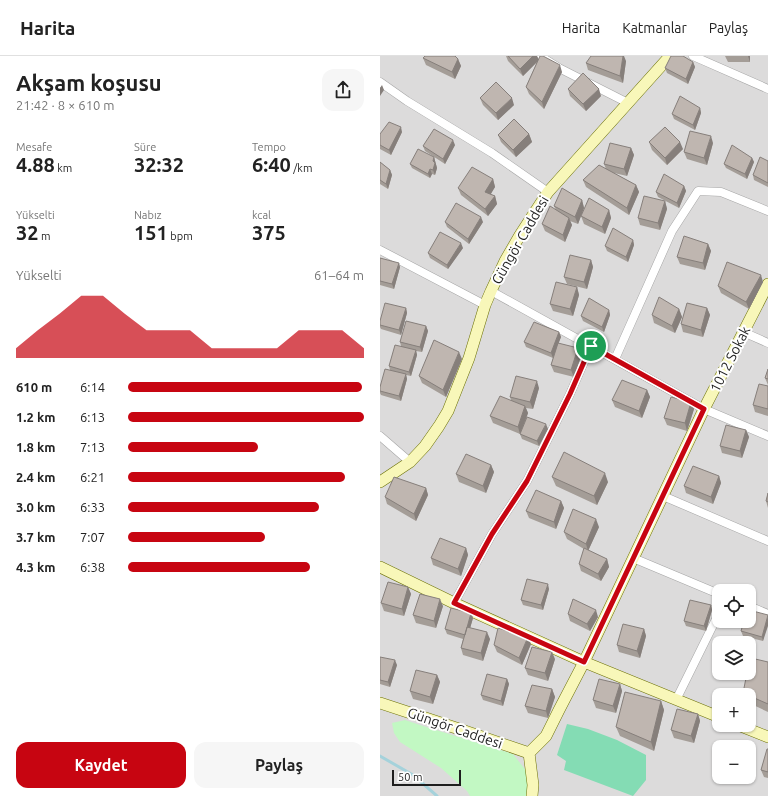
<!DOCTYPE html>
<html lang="tr">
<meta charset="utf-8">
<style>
body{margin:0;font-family:Ubuntu,sans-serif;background:#f6f6f6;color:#222;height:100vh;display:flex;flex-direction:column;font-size:15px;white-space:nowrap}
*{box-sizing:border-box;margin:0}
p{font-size:13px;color:#767676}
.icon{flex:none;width:22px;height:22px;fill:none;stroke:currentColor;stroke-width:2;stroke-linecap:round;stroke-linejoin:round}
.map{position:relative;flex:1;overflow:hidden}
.sheet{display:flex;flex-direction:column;background:#fff;width:380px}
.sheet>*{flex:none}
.tools{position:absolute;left:332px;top:528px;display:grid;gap:8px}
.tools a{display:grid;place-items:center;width:44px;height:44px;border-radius:8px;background:#fff;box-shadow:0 1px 3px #0004;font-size:20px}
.scale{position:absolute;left:12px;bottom:10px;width:69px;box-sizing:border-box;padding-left:4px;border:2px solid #1e1e1e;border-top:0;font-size:11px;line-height:14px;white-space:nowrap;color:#1e1e1e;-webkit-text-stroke:3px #fff;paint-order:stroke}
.pin{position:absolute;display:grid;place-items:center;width:34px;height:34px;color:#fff;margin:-17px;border:2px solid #fff;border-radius:50%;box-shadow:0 1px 4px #0007}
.round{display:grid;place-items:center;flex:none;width:42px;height:42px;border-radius:12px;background:#f6f6f6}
.overview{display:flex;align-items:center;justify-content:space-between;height:68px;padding:0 16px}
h1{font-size:22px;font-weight:600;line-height:30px}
.metrics{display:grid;grid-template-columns:repeat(3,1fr);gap:6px;height:68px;padding:4px 16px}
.metrics div{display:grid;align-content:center}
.metrics b{font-size:20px;font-weight:600}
.metrics small{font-size:11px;font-weight:400}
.metrics p{font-size:11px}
.chart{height:112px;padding:8px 16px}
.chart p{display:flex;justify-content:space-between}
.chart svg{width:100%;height:72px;margin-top:4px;fill:#c70511;opacity:.7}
.action{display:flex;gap:8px;margin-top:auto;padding:8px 16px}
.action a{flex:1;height:46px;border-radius:12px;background:#c70511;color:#fff;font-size:16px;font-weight:600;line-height:46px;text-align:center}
.action a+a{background:#f6f6f6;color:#222}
ul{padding:0 16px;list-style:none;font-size:13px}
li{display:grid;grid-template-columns:64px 48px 1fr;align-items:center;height:30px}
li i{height:10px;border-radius:5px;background:#c70511}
header{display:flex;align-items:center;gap:24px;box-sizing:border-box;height:56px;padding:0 20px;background:#fff;border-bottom:1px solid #e0e0e0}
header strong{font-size:19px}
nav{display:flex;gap:22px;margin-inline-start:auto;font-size:14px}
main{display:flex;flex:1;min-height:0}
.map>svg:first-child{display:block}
.residential{fill:#dcdbdb;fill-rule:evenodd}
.park{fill:#c2f8c3}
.pitch{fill:#84dcb4}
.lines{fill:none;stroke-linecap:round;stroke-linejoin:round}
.stream{stroke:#a5d2db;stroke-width:3}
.street-casing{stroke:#a5a5a5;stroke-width:9}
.secondary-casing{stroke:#6d7207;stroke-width:12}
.street{stroke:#fff;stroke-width:8}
.secondary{stroke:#f8f7b9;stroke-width:11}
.wall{fill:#a49d97}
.shaded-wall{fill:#867f7b}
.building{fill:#bfb6b0;stroke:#867f7b}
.route-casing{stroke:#fff;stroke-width:8}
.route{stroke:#c70511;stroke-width:5}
.labels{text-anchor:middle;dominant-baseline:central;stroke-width:4;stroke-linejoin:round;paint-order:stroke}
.street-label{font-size:14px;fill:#1e1e1e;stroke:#fff}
</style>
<header>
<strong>Harita</strong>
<nav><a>Harita</a><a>Katmanlar</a><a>Paylaş</a></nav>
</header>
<main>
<section class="sheet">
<div class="overview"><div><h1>Akşam koşusu</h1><p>21:42 · 8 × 610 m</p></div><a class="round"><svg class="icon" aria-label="share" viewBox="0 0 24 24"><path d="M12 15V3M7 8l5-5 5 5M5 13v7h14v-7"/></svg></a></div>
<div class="metrics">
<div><p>Mesafe</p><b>4.88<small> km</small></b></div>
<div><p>Süre</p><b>32:32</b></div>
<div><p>Tempo</p><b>6:40<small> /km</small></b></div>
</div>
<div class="metrics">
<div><p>Yükselti</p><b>32<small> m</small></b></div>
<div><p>Nabız</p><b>151<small> bpm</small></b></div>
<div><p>kcal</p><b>375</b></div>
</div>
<div class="chart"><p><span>Yükselti</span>61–64 m</p>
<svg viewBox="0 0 160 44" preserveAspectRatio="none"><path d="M0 44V38L10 27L20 17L30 6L40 6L50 17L60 27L70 27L80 27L90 38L100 38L110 38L120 38L130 27L140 27L150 27L160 38V44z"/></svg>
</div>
<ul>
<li><b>610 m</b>6:14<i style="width:99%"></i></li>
<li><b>1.2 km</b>6:13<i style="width:100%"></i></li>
<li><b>1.8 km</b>7:13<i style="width:55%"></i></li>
<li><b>2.4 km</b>6:21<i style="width:92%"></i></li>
<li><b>3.0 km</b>6:33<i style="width:81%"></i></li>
<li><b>3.7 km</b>7:07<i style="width:58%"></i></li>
<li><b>4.3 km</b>6:38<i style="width:77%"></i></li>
</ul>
<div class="action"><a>Kaydet</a><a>Paylaş</a></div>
</section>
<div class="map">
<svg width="388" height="740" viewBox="0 0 388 740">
<rect width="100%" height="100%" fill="#efeae4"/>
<path class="residential" d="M0,0H388V740H0ZM339,535H369V565H339ZM339,587H369V617H339ZM339,639H369V669H339ZM339,691H369V721H339Z"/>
<path class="park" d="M25,664L40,669L133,698L148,717L147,740H90L87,735L61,712L20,686L14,677L12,667Z"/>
<path class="pitch" d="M187,668L208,673L237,684L266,699V724L253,740L184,714L186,705L177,699Z"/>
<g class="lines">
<path class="stream" d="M0,700L33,719L57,740"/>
<defs>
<path id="street" d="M160,0L179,12L248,47
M313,0L388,33
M0,26L27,45L112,97L168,136
M0,194L105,249
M111,235L324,353L388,380
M363,276L388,287
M235,303L292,175L318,135L341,136L388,155
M0,380L30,406
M283,440L388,485
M253,502L339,538
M74,547L112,478L147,425L190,338L211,290
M369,550L388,558
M296,644L339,557"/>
<path id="secondary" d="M0,426L30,406L45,390L59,370L68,355L89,302L105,249L111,235L125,205L140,179L168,136L290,0
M0,511L74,547L204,606L339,661
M0,647L76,672L149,697
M358,669L388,681
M149,697L166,680L179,654L204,606L324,353L388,228
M149,697L153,729L152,740"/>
</defs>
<use href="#street" class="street-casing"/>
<use href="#secondary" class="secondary-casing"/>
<use href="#street" class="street"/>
<use href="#secondary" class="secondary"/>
</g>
<path class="wall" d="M126,0H157L158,3L182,16L164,53L149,38L146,31L157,6L143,20L128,5Z
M345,0H370V6H348Z
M43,2L78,3L81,10L75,23L46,9Z
M246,5L243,27L208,14L206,7Z
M313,6L315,11L308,28L287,17L285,12Z
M188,33L221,40L206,55L190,40Z
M100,42L134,49L118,64L103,49Z
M320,52L321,57L315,74L294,63L292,58Z
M22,76L11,99L0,93V78Z
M149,78L152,86L136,101L121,86L118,79Z
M269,86L303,93L287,109L272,94Z
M333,87L327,109L307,103L304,96Z
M75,89L65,108L45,95L43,90Z
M251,92L254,99L247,120L234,117L256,129L259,136L249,159L206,131L203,124L226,113L224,108Z
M54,101L57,112L55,119L52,118L50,122L32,112L30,108Z
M372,102L374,106L367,123L346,112L344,108Z
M388,105V131L374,124L373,119Z
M0,106L10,114L12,119L8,133L0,128Z
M113,123L115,131L110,138L115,140L117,148L108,160L81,139L78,132Z
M304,130L306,135L299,152L278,141L276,136Z
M202,144L204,152L198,168L190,165L192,169L185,186L165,175L162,168L176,154L174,150Z
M285,145L287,153L280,174L260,169L258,162Z
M229,154L231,162L225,178L204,168L201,160Z
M65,166H103L89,188L67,171Z
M253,184L254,189L248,206L227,195L225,190Z
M328,188L331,195L325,214L300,208L297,201Z
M83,192L68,213L50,202L48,197Z
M0,202L20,211L14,233L0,229Z
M211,204L213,211L207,233L187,228L184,221Z
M383,226L369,253L341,237L338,230Z
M197,231L199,239L193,260L173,255L170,248Z
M26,252L27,257L21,279L1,273L0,271V265Z
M327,252L330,259L323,281L303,276L301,268Z
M299,253L302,261L295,277L274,267L272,259Z
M229,254L230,259L224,276L203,265L201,260Z
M46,270L48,275L42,296L36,295L37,299L31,320L26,319L27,323L21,345L1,339L0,337V329V330L10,314L9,310L21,290L20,286Z
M179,276L181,281L178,288L201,300L194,321L174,316L171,309L173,302L146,291L144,286Z
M82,303L66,341L42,327L39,320Z
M388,313V329L385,322Z
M388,330V360L375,356L373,349Z
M159,332L153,353L146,352L148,357L144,370L168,373L159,390L142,383L140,378L113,367L110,360L131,344L130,341Z
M267,334L270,341L262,362L235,351L232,344Z
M311,346L314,353L307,375L287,369L284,362Z
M366,374L369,381L362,402L342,397L340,390Z
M111,409L114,416L106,437L79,426L76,418Z
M339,420L341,427L333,448L306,437L304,430Z
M172,421L228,426L217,449L176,430Z
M46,432L48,439L36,465L7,448L5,441Z
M388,437V452L386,445Z
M181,445L184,452L176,473L149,462L146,455Z
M219,471L208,495L227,503L229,511L221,525L201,515L199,508L204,493L187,483L184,476Z
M86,492L88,499L81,520L53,509L51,502Z
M28,531L31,538L24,560L4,555L1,547Z
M169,533L163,554L143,549L141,544Z
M331,549L332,554L326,575L306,570L304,565Z
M63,550L56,572L36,567L33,559Z
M91,557L93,562L90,572L110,583L103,605L83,599L81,592L83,583L67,578L65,573Z
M188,558L218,561L210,575L190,565Z
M388,559L383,585L363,580L361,575Z
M264,573L266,580L260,602L239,596L237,589Z
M151,588L142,609L117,596L114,589Z
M0,601L17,609L10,631L0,628Z
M175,603L168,625L148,619L145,612Z
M388,606V656L369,647V639H364L363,637Z
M57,619L60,626L53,648L33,643L30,635Z
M127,623L129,628L123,650L103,644L101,639Z
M240,628L242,635L236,657L216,652L213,644Z
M172,633L175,641L168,662L148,657L145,650Z
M281,645L284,654L274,695L240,680L236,671Z
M318,658L320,665L314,687L294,682L291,674Z
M388,693V722L384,721L381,714Z"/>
<path class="shaded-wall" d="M153,0H157L159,4L143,20L140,13Z
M243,0H244L246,5L243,27L240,20Z
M368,0H370V6Z
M78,3L81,10L75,23L72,16Z
M313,6L315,11L308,28L306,23Z
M180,9L182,16L164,53L162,46Z
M2,29L4,34L0,40V32Z
M219,33L221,40L206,55L203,48Z
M132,42L134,49L118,64L116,57Z
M320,52L321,57L315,74L313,69Z
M21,71L22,76L11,99L9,94Z
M149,78L152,86L136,101L133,94Z
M331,80L333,87L327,109L324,102Z
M73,84L75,89L65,108L63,103Z
M300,86L303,93L287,109L285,102Z
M251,92L254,99L247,120L244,113Z
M54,101L57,112L55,119L53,114V105Z
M372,102L374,106L367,123L365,118Z
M50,113L52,118L50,122L48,118Z
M10,114L12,119L8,133L6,128Z
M113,123L115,131L108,143L105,136Z
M256,129L259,136L249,159L247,152Z
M304,130L306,135L299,152L297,147Z
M115,140L117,148L108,160L105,153Z
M202,144L204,152L198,168L195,161Z
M285,145L287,153L280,174L278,167Z
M229,154L231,162L225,178L222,171Z
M101,161L103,166L89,188L88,183Z
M189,162L192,169L185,186L183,179Z
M253,184L254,189L248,206L246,201Z
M81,187L83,192L68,213L67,209Z
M328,188L331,195L325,214L323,207Z
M211,204L213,211L207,233L204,226Z
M19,207L20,211L14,233L12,228Z
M381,219L383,226L369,253L366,246Z
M197,231L199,239L193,260L190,253Z
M26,252L27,257L21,279L19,274Z
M327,252L330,259L323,281L321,274Z
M299,253L302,261L295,277L292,270Z
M229,254L230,259L224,276L222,271Z
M46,270L48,275L42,296L40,291Z
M179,276L181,281L173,302L171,297Z
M198,292L201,300L194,321L191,314Z
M36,294L37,299L31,320L29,316Z
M79,296L82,303L66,341L63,334Z
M26,318L27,323L21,345L19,340Z
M157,325L159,332L153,353L150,346Z
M267,334L270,341L262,362L259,355Z
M311,346L314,353L307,375L305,367Z
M145,350L148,357L140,378L138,371Z
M166,368L168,373L159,390L157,385Z
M366,374L369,381L362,402L360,395Z
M111,409L114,416L106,437L103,430Z
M225,417L228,426L217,449L214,440Z
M339,420L341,427L333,448L331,441Z
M46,432L48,439L36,465L34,458Z
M181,445L184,452L176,473L174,466Z
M216,463L219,471L208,495L206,488Z
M86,492L88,499L81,520L78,513Z
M227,503L229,511L221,525L218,518Z
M168,528L169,533L163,554L161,549Z
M28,531L31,538L24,560L22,553Z
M60,543L63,550L56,572L54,565Z
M331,549L332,554L326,575L324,570Z
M216,554L218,561L210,575L207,568Z
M91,557L93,562L87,583L85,579Z
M388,559V570L383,585L382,581Z
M264,573L266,580L260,602L257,595Z
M107,576L110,583L103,605L101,597Z
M148,581L151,588L142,609L139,602Z
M172,596L175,603L168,625L165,617Z
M15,604L17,609L10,631L8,626Z
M57,619L60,626L53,648L50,641Z
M127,623L129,628L123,650L121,645Z
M240,628L242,635L236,657L233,650Z
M172,633L175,641L168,662L166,655Z
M281,645L284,654L274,695L271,686Z
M318,658L320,665L314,687L311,680Z"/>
<path class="building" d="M45,0H75L78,3L72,16L43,2Z
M128,0H153L140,13Z
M160,0H163L180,9L162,46L146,31Z
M211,0H243L240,20L206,7Z
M291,0H303L313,6L306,23L285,12Z
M203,17L219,33L203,48L188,33Z
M116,26L132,42L116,57L100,42Z
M300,40L320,52L313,69L292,58Z
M134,63L149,78L133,94L118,79Z
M9,66L21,71L9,94L0,89V78Z
M285,71L300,86L285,102L269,86Z
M54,73L73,84L63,103L43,90Z
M310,75L331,80L324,102L304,96Z
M230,87L251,92L244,113L224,108Z
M352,89L372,102L365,118L344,108Z
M38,93L54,101L53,105L55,107L53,114L50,113L48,118L30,108Z
M380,101L388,105V127L373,119Z
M0,106L10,114L6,128L0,124Z
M219,109L256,129L247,152L203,124Z
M92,111L113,123L105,136L115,140L105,153L78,132Z
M284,118L304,130L297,147L276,136Z
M182,132L202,144L195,161L174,150Z
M264,140L285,145L278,167L258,162Z
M209,142L229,154L222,171L201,160Z
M76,147L101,161L88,183L65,166Z
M170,150L189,162L183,179L162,168Z
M233,172L253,184L246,201L225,190Z
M60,176L81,187L67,209L48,197Z
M304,180L328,188L323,207L297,201Z
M190,199L211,204L204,226L184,221Z
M0,202L19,207L12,228L0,225Z
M347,206L381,219L366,246L338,230Z
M176,226L197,231L190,253L170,248Z
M279,241L299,253L292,270L272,259Z
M209,242L229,254L222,271L201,260Z
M5,247L26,252L19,274L0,269V265Z
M307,247L327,252L321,274L301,268Z
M26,265L46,270L40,291L20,286Z
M154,266L179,276L171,297L144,286Z
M54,284L79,296L63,334L39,320Z
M178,287L198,292L191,314L171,309Z
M15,289L36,294L29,316L9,310Z
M5,313L26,318L19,340L0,335V331Z
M388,313V323L385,322Z
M136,320L157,325L150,346L130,341Z
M242,324L267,334L259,355L232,344Z
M379,328L388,330V353L373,349Z
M120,340L145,350L138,371L110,360Z
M291,341L311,346L305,367L284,362Z
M147,361L166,368L157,385L140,378Z
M346,369L366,374L360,395L340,390Z
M184,396L225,417L214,440L172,421Z
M86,398L111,409L103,430L76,418Z
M313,410L339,420L331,441L304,430Z
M14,421L46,432L34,458L5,441Z
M156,434L181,445L174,466L146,455Z
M388,437V446L386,445Z
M193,453L216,463L206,488L184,476Z
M60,482L86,492L78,513L51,502Z
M204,492L227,503L218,518L199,508Z
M147,523L168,528L161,549L141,544Z
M8,526L28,531L22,553L1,547Z
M40,538L60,543L54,565L33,559Z
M193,543L216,554L207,568L188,558Z
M310,544L331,549L324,570L304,565Z
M71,552L91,557L85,579L65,573Z
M369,554L388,559L382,581L361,575L364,565H369Z
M243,568L264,573L257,595L237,589Z
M87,571L107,576L101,597L81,592Z
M118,572L148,581L139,602L114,589Z
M152,591L172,596L165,617L145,612Z
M0,601L15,604L8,626L0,624Z
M371,602L388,606V648L363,637L367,617H369V610Z
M36,614L57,619L50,641L30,635Z
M107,618L127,623L121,645L101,639Z
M219,623L240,628L233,650L213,644Z
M152,629L172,633L166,655L145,650Z
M245,636L281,645L271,686L236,671Z
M297,653L318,658L311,680L291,674Z
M387,693H388V716L381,714Z"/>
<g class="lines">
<defs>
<path id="route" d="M211,290L324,353L204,606L74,547L112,478L147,425L190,338Z"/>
</defs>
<use href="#route" class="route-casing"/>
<use href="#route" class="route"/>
</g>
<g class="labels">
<g class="street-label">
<text transform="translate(140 184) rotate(-60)">Güngör Caddesi</text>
<text transform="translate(350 303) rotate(-63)">1012 Sokak</text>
<text transform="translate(75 672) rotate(19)">Güngör Caddesi</text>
</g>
</g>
</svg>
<div class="tools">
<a><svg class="icon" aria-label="locate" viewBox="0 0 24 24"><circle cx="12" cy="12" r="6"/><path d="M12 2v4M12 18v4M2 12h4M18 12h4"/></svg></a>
<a><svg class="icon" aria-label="layers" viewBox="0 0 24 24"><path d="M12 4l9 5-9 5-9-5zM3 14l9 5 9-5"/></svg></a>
<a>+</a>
<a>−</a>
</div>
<div class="scale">50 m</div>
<div class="pin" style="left:211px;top:290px;background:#1e9e55"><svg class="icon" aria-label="arrive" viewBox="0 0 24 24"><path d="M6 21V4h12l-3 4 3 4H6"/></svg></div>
</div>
</main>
